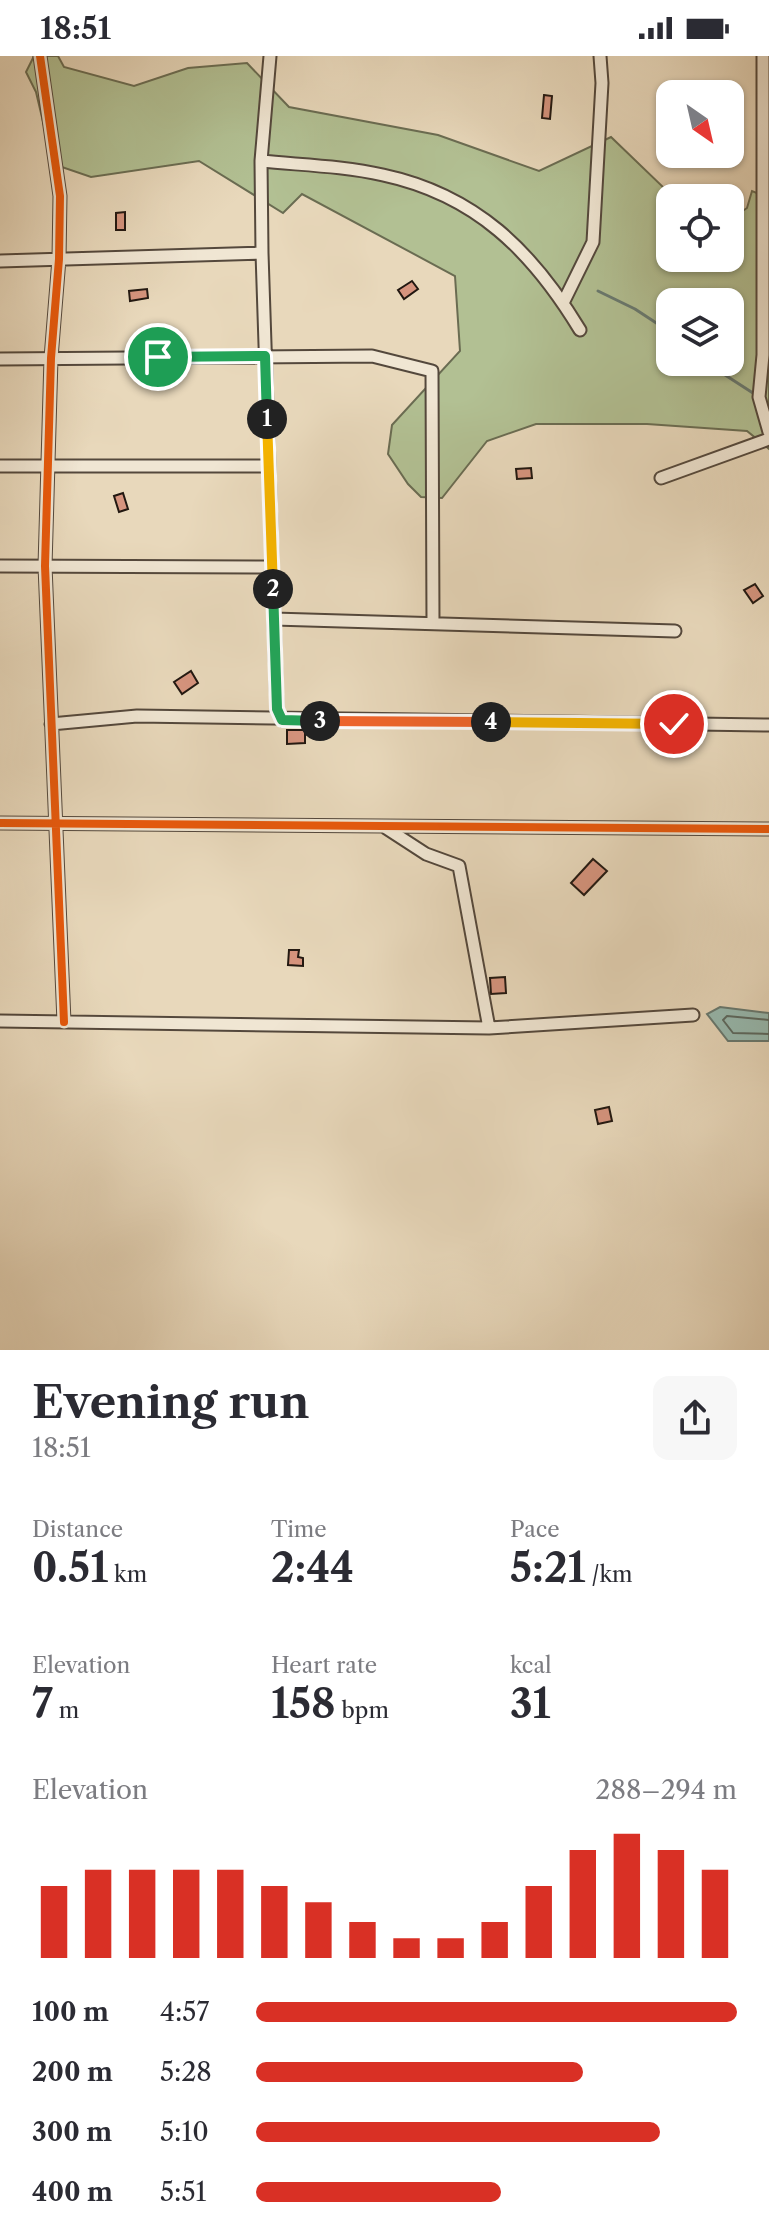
<!DOCTYPE html>
<meta charset="utf-8">
<style>
body{margin:0;font-family:"Libre Caslon Text",serif;background:#f7f7f7;color:#2b2b33;height:100vh;display:flex;flex-direction:column;font-size:30px;white-space:nowrap}
*{box-sizing:border-box;margin:0}
p{font-size:26px;color:#7c7c81}
.icon{flex:none;width:44px;height:44px;fill:none;stroke:currentColor;stroke-width:2;stroke-linecap:round;stroke-linejoin:round}
.map{position:relative;height:1294px;overflow:hidden}
.panel{display:flex;flex-direction:column;background:#fff;flex:1}
.panel>*{flex:none}
.needle{width:52px;rotate:146deg}
.fabs{position:absolute;left:656px;top:24px;display:grid;gap:16px}
.fabs a{display:grid;place-items:center;width:88px;height:88px;border-radius:16px;background:#fff;box-shadow:0 2px 6px #0004;font-size:40px}
.pin{position:absolute;display:grid;place-items:center;width:68px;height:68px;color:#fff;margin:-34px;border:4px solid #fff;border-radius:50%;box-shadow:0 2px 8px #0007}
.km{position:absolute;width:40px;height:40px;margin:-20px;border-radius:50%;background:#222;color:#fff;font-size:22px;line-height:40px;text-align:center}
.round{display:grid;place-items:center;flex:none;width:84px;height:84px;border-radius:16px;background:#f7f7f7}
.overview{display:flex;align-items:center;justify-content:space-between;height:136px;padding:0 32px}
h1{font-size:44px;font-weight:700;line-height:60px}
.stats{display:grid;grid-template-columns:repeat(3,1fr);gap:12px;height:136px;padding:8px 32px}
.stats div{display:grid;align-content:center}
.stats b{font-size:40px;font-weight:700}
.stats small{font-size:22px;font-weight:400}
.stats p{font-size:22px}
.chart{height:224px;padding:16px 32px}
.chart p{display:flex;justify-content:space-between}
.chart svg{width:100%;height:144px;margin-top:8px;stroke:#d93025;stroke-width:6}
ul{padding:0 32px;list-style:none;font-size:26px}
li{display:grid;grid-template-columns:128px 96px 1fr;align-items:center;height:60px}
li i{height:20px;border-radius:10px;background:#d93025}
.status{display:flex;justify-content:space-between;align-items:center;height:56px;padding:0 40px;background:#fff;direction:ltr}
.status svg{height:22px;fill:currentColor}
.map>svg:first-child{display:block}
.green{fill:#b2c093;stroke:#6a6c52;stroke-width:2;fill-rule:evenodd}
.water{fill:#97bab0;stroke:#687970;stroke-width:2}
.lines{fill:none;stroke-linecap:round;stroke-linejoin:round}
.shore{stroke:#5c6960;stroke-width:2}
.stream{stroke:#687970;stroke-width:3}
.building{fill:#d6947e;stroke:#221811;stroke-width:2}
.street-casing{stroke:#54483c;stroke-width:15}
.street{stroke:#f0e6d3;stroke-width:11}
.cycleway-casing{stroke:#f0e6d3;stroke-width:13}
.cycleway{stroke:#e8590c;stroke-width:8}
.split-1-casing{stroke:#fff;stroke-width:16}
.split-2-casing{stroke:#fff;stroke-width:16}
.split-3-casing{stroke:#fff;stroke-width:16}
.split-4-casing{stroke:#fff;stroke-width:16}
.split-5-casing{stroke:#fff;stroke-width:16}
.split-1{stroke:#22a559;stroke-width:10}
.split-2{stroke:#f5b400;stroke-width:10}
.split-3{stroke:#22a559;stroke-width:10}
.split-4{stroke:#f0652b;stroke-width:10}
.split-5{stroke:#f5b400;stroke-width:10}
</style>
<div class="status"><b>18:51</b><svg viewBox="0 0 49 12"><path d="M0 12V9h3v3zM5 12V6h3v6zM10 12V3h3v9zM15 12V0h3v12zM26 1h20v11H26zM47 4h2v5h-2z"/></svg></div>
<div class="map">
<svg width="769" height="1294" viewBox="0 0 769 1294">
<rect width="100%" height="100%" fill="#e8d8bb"/>
<filter id="stains"><feTurbulence type="fractalNoise" baseFrequency=".0025" numOctaves="4"/><feColorMatrix values="0 0 0 0 .2 0 0 0 0 .09 0 0 0 0 .02 0 0 0 .5 -.17"/></filter>
<radialGradient id="worn" r=".72"><stop offset=".6" stop-color="#630" stop-opacity="0"/><stop offset="1" stop-color="#630" stop-opacity=".3"/></radialGradient>
<path class="green" d="M34,0H58L64,11L134,30L188,12L247,7L289,51L438,79L539,115L611,81L666,134L687,142H670V202H730V160L734,161L747,152L752,135L769,142V393L747,375L647,368H536L487,385L442,442L421,441L408,428L388,398L392,369L460,295L455,220L302,138L283,157L199,105L91,121L53,108L36,36L26,16ZM670,246H730V306H670Z"/>
<path class="water" d="M720,951L769,957V985H728L707,958Z"/>
<g class="lines">
<path class="shore" d="M769,964L727,960L723,964L733,977L769,978"/>
<path class="stream" d="M598,235L635,253L670,276
M705,306L756,339"/>
</g>
<path class="building" d="M544,39L552,40L550,63L542,62Z
M125,156V174H116V157Z
M412,225L418,233L404,243L398,234Z
M147,233L148,242L130,245L129,235Z
M531,412L532,422L517,423L516,413Z
M123,437L128,453L119,456L114,440Z
M755,528L763,540L753,547L744,534Z
M191,615L198,627L182,638L174,626Z
M287,674H305V687L287,688Z
M593,803L607,815L584,839L571,827Z
M289,894H299L298,901L303,902V910L288,909Z
M505,921L506,937L491,938L490,922Z
M609,1051L612,1065L598,1068L595,1054Z"/>
<g class="lines">
<defs>
<path id="street" d="M40,0L60,140L59,203L51,302L45,510L64,966
M763,0V299L759,341L769,376
M261,105C301,109 344,110 383,119C476,139 532,195 580,274
M262,197L261,105L270,0
M0,205L262,197L277,653L282,664
M563,247L593,186L602,27L600,0
M0,303L372,300L432,315L433,567
M0,410H269
M661,422L769,383
M0,510L272,511
M274,563L675,575
M51,668L137,660L769,669
M0,767L769,773
M386,772L426,798L459,810L489,972
M0,965L489,972L693,959"/>
</defs>
<use href="#street" class="street-casing"/>
<use href="#street" class="street"/>
<defs>
<path id="cycleway" d="M40,0L60,140L59,203L51,302L45,510L64,966
M0,767L769,773"/>
</defs>
<use href="#cycleway" class="cycleway-casing"/>
<use href="#cycleway" class="cycleway"/>
</g>
<g class="lines">
<defs>
<path id="split-1" d="M158,301L265,300L267,363"/>
<path id="split-2" d="M267,363L273,533"/>
<path id="split-3" d="M273,533L277,653L282,664L320,665"/>
<path id="split-4" d="M320,665L491,666"/>
<path id="split-5" d="M491,666L674,668"/>
</defs>
<use href="#split-1" class="split-1-casing"/>
<use href="#split-2" class="split-2-casing"/>
<use href="#split-3" class="split-3-casing"/>
<use href="#split-4" class="split-4-casing"/>
<use href="#split-5" class="split-5-casing"/>
<use href="#split-1" class="split-1"/>
<use href="#split-2" class="split-2"/>
<use href="#split-3" class="split-3"/>
<use href="#split-4" class="split-4"/>
<use href="#split-5" class="split-5"/>
</g>
<rect width="100%" height="100%" filter="url(#stains)"/>
<rect width="100%" height="100%" fill="url(#worn)"/>
</svg>
<div class="fabs">
<a><svg class="needle" viewBox="-14 -14 28 28"><path d="M0-13l5 13h-10z" fill="#e53935"/><path d="M0 13l5-13h-10z" fill="#7c7c81"/></svg></a>
<a><svg class="icon" aria-label="locate" viewBox="0 0 24 24"><circle cx="12" cy="12" r="6"/><path d="M12 2v4M12 18v4M2 12h4M18 12h4"/></svg></a>
<a><svg class="icon" aria-label="layers" viewBox="0 0 24 24"><path d="M12 4l9 5-9 5-9-5zM3 14l9 5 9-5"/></svg></a>
</div>
<div class="pin" style="left:158px;top:301px;background:#1e9e55"><svg class="icon" aria-label="arrive" viewBox="0 0 24 24"><path d="M6 21V4h12l-3 4 3 4H6"/></svg></div>
<div class="pin" style="left:674px;top:668px;background:#d93025"><svg class="icon" aria-label="check" viewBox="0 0 24 24"><path d="M5 12l5 5 9-10"/></svg></div>
<b class="km" style="left:267px;top:363px">1</b>
<b class="km" style="left:273px;top:533px">2</b>
<b class="km" style="left:320px;top:665px">3</b>
<b class="km" style="left:491px;top:666px">4</b>
</div>
<section class="panel">
<div class="overview"><div><h1>Evening run</h1><p>18:51</p></div><a class="round"><svg class="icon" aria-label="share" viewBox="0 0 24 24"><path d="M12 15V3M7 8l5-5 5 5M5 13v7h14v-7"/></svg></a></div>
<div class="stats">
<div><p>Distance</p><b>0.51<small> km</small></b></div>
<div><p>Time</p><b>2:44</b></div>
<div><p>Pace</p><b>5:21<small> /km</small></b></div>
</div>
<div class="stats">
<div><p>Elevation</p><b>7<small> m</small></b></div>
<div><p>Heart rate</p><b>158<small> bpm</small></b></div>
<div><p>kcal</p><b>31</b></div>
</div>
<div class="chart"><p><span>Elevation</span>288–294 m</p>
<svg viewBox="0 0 160 44" preserveAspectRatio="none"><path d="M5 44V22M15 44V17M25 44V17M35 44V17M45 44V17M55 44V22M65 44V27M75 44V33M85 44V38M95 44V38M105 44V33M115 44V22M125 44V11M135 44V6M145 44V11M155 44V17"/></svg>
</div>
<ul>
<li><b>100 m</b>4:57<i style="width:100%"></i></li>
<li><b>200 m</b>5:28<i style="width:68%"></i></li>
<li><b>300 m</b>5:10<i style="width:84%"></i></li>
<li><b>400 m</b>5:51<i style="width:51%"></i></li>
</ul>
</section>
